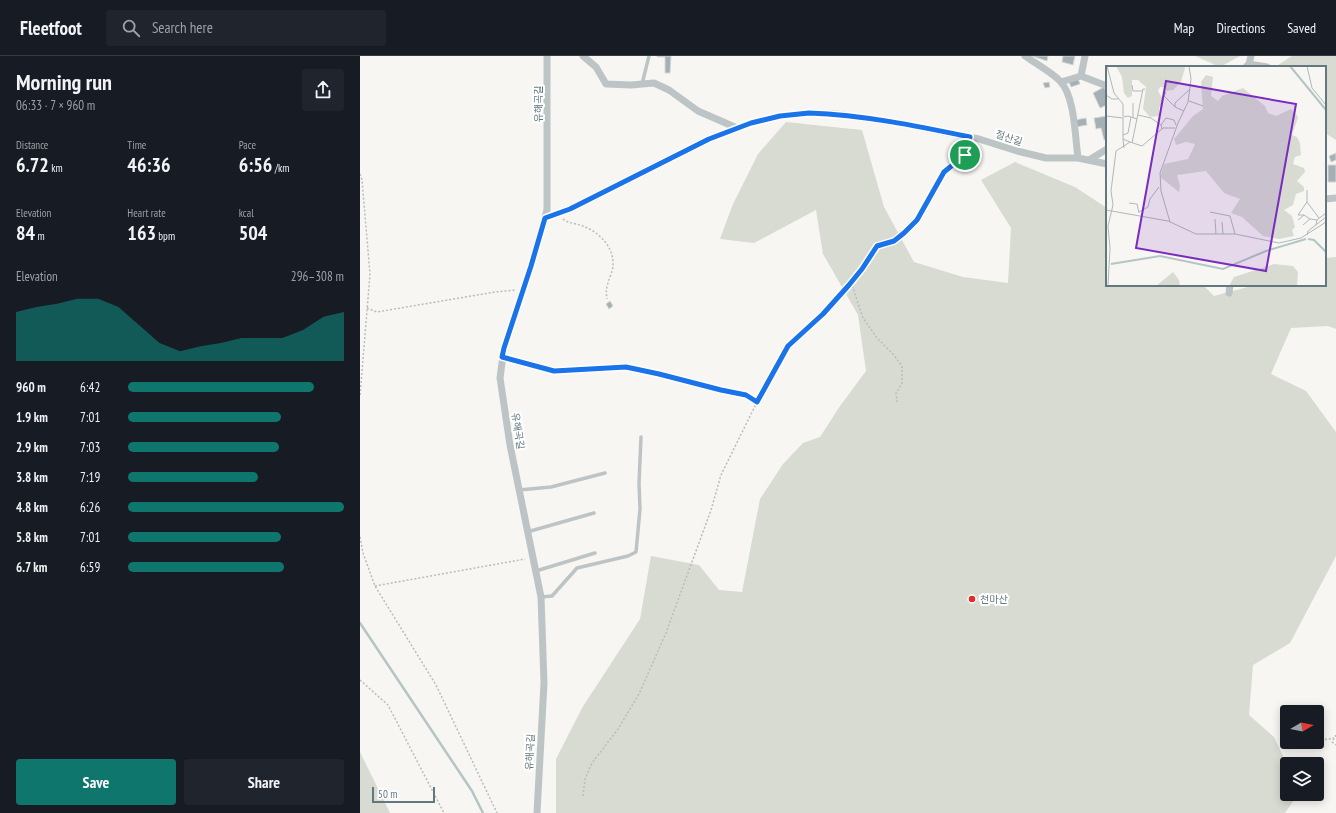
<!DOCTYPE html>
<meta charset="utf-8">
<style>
body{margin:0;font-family:"PT Sans Narrow","Noto Sans KR",sans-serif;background:#20242c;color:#f1f3f6;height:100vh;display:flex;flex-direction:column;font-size:15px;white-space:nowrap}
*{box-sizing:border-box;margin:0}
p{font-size:13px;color:#9ea1a6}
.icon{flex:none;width:22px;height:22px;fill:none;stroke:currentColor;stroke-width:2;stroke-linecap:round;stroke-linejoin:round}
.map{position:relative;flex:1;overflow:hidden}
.panel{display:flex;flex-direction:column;background:#171b24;width:360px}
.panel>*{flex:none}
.needle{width:26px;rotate:80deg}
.fabs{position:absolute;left:920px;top:649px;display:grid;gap:8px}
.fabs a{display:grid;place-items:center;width:44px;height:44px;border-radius:4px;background:#171b24;box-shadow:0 2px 10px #0003;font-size:20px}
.scale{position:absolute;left:12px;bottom:10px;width:63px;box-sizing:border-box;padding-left:4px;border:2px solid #62787e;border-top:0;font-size:11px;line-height:14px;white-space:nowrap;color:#62787e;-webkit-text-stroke:3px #fff;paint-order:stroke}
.pin{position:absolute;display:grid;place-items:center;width:34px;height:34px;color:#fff;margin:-17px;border:2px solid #fff;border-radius:50%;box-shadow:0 1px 4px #0007}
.round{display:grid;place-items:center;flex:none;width:42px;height:42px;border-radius:4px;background:#20242c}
.overview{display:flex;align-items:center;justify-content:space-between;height:68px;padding:0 16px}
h1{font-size:22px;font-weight:700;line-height:30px}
.figures{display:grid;grid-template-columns:repeat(3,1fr);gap:6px;height:68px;padding:4px 16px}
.figures div{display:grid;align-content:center}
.figures b{font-size:20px;font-weight:700}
.figures small{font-size:11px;font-weight:400}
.figures p{font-size:11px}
.chart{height:112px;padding:8px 16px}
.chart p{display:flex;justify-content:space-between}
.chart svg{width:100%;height:72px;margin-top:4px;fill:#0f766e;opacity:.7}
.primary-button{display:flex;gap:8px;margin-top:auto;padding:8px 16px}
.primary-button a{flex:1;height:46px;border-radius:4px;background:#0f766e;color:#fff;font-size:16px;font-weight:700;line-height:46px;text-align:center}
.primary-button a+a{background:#20242c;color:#f1f3f6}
ul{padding:0 16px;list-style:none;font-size:13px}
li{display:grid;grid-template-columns:64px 48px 1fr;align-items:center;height:30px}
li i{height:10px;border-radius:5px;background:#0f766e}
header{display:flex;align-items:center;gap:24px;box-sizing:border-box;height:56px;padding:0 20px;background:#171b24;border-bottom:1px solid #363941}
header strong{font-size:19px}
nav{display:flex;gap:22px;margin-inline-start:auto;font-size:14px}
.search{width:280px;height:36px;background:#20242c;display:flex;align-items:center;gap:10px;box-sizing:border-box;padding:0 14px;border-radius:4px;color:#9ea1a6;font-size:15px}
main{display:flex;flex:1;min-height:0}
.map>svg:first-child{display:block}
.green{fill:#d8dbd2}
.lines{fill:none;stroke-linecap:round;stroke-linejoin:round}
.stream{stroke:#b4c5c5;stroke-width:2.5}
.building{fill:#a4b0b3;stroke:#d8d8d6}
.path{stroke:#b8bcbe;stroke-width:1.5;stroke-dasharray:2 2;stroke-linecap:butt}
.service{stroke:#bdc4c6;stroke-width:3.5}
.minor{stroke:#bdc4c6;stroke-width:7}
.route-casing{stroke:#fff;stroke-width:8}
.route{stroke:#1a73e8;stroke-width:5}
.poi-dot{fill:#e12c29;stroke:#fff;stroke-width:1.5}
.labels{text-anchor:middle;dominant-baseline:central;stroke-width:4;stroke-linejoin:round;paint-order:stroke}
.street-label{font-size:10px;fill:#62787e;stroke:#fff}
.poi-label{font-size:10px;fill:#62787e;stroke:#fff;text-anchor:start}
.inset-river{fill:none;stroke:#b4c5c5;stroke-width:2}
.inset-road{fill:none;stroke:#aeb9ba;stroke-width:1}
.view{fill:#7b2cbf;fill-opacity:0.15;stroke:#7b2cbf;stroke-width:2}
.inset-edge{fill:none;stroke:#62787e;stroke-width:2}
</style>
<header>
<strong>Fleetfoot</strong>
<div class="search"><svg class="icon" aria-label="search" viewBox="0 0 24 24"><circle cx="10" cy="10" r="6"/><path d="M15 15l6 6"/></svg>Search here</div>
<nav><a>Map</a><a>Directions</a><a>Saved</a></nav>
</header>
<main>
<section class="panel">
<div class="overview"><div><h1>Morning run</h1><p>06:33 · 7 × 960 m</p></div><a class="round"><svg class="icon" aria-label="share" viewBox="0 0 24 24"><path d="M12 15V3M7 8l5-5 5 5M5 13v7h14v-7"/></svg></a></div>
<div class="figures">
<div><p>Distance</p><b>6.72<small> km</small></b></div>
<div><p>Time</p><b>46:36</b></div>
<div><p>Pace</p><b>6:56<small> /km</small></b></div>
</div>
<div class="figures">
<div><p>Elevation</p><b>84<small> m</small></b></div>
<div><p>Heart rate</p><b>163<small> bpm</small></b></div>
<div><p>kcal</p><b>504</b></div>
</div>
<div class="chart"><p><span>Elevation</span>296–308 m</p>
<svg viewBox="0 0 160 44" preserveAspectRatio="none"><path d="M0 44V14L10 11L20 9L30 6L40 6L50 11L60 22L70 33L80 38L90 35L100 33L110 30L120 30L130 30L140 25L150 17L160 14V44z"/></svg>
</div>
<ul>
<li><b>960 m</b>6:42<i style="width:86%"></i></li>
<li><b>1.9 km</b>7:01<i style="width:71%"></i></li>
<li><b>2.9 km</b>7:03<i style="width:70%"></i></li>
<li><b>3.8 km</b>7:19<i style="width:60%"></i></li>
<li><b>4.8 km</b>6:26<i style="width:100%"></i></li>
<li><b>5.8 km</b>7:01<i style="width:71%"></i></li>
<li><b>6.7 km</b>6:59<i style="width:72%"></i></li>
</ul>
<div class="primary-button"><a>Save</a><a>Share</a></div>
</section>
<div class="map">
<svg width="976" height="757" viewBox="0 0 976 757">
<rect width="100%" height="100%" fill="#f7f6f3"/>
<path class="green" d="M835,0H880L860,11Z
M932,0H976V84L965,77V11H918V9Z
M426,66L502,74L524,151L554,206L603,221L648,227L651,172L621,124L655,106L715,131L747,152V229H843L854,240L895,229H965V202L976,201V273L968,270L931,272L911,318L946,335L976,376V500L930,587L893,609L889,659L914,681L927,708V738H938L925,757H196V703L222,652L280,563L291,500L339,509L359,534L382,536L400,443L423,408L443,387L460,381L480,350L506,315L498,259L463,198L456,154L394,187L360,183L373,148L398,98Z
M0,696L30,757H0Z"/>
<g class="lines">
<path class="stream" d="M0,567L112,735L123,757"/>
</g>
<path class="building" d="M297,0H311L310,17H305V1H297Z
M672,0H688L687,5Z
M703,0H715L713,9L702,6Z
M718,23L720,28L711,31L709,26Z
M689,26L690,31L685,32L683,27Z
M744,31L747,38V49L740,52L733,37Z
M747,60V83L744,84L741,72L736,73L734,62Z
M726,62L727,69L716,71L715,64Z
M976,97V104L971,106L969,100Z
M968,109H976V126H968Z
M250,245L253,250L249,253L246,248Z"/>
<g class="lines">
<path class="path" d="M0,118L2,124L10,218L0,340
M203,163C209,168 216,167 223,170C239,176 254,191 253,209C253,215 249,222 248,227C246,233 246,237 247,243
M491,226L503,262L517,282L533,298L542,310V327L536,337L537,346
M7,252L17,256L135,236L155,234
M150,303L194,315L266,311L299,318L361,334L386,339L397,346
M0,481L3,497L15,530L76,629L137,757
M15,530L165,503
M0,624L28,649L84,757
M976,679L972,686L976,689
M957,685L974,682
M929,691L954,686
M223,740L225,723L232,707L258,673L279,638L306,577L351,454L361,419L397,346L428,290L463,258L489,229L502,213L517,190L534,185L544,177L557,164L584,116L605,99L608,88"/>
<path class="service" d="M282,28L289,0
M159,434L191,431L245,417
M167,476L234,457
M176,515L235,497
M181,541L192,540L217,512L268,500L276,496L280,453L279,427L281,381"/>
<path class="minor" d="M223,0L236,11L246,28L271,29L294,27L309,34L338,55L377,72
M665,0C676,8 690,15 700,25C715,40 715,81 718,102
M889,8L891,0
M886,11L889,8L907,11
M721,20L747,30
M701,26L721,20L725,0
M729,104L747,93
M965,143L976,142
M185,162L210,153L349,83L391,67L420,60L449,57L476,58L539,67L619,83L657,95L686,102H718L747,108
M869,237L870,229
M177,757L184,627L181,541L150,389L140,322L144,292L171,210L187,154V0"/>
</g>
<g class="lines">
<defs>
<path id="route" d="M449,57C504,59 557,70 610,81L605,99L584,116L557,164L544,177L534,185L517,190L502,213L489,229L463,258L428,290L397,346L386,339L361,334L299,318L266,311L194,315L142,301L144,292L171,210L185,162L210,153L349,83L391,67L420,60Z"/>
</defs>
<use href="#route" class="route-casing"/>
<use href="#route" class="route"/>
</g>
<circle class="poi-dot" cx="612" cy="543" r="4"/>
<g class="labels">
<g class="street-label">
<text transform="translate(178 48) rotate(-90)">유해곡길</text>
<text transform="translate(649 82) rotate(18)">절산길</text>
<text transform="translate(158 375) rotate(81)">유해곡길</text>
<text transform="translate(170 696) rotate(-87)">유해곡길</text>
</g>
<g class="poi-label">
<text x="620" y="543">천마산</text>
</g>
</g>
<g transform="translate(746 10)">
<rect width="220" height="220" fill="#f7f6f3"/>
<path d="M10,0H78L79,2L75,16L67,24L59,25L58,21H54L52,25L58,35L53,42V50L44,51L37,43L40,21L32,14H26V30L22,32L18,27L16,11ZM100,9L107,11L105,30L112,35L116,30L137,22L159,40L162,47L170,50L185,43L191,49L192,52L186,69L191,71L194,77L195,89L189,91L187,98L198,102L199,106L191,115L198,121V125L190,128L187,139L178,144L186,150L189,161L186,164L188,170L173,173L157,170L136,151L125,147L134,133L118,127L100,105L71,109L74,120L73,126L54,111L58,98L82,93L86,85L89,78L80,76L70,79L68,73L87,50L97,43L95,16ZM168,198L187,200L192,206L191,220H123L128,211ZM67,206L73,214L74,220H50Z" fill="#d8dbd2"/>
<path class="inset-river" d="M184,0L220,44M202,173L208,174L220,186M5,198L54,190L117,203L160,185L200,173"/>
<path class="inset-road" d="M1,0L8,27L17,38V50M201,0L206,22L220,39M26,19L27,25H37M60,26L58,30L69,41M0,29L6,33H12M83,35L97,40M78,45L69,41V37L84,23M32,49L45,52L55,59L56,63M0,50L17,52V73M17,51L22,50L31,53M27,52V37M55,59L60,52L68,54L70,59M17,69L22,67L25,51M26,77L37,23H39M18,82L17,73L24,76M201,124V136L213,152M23,137L31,138L33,147M0,144L62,155L90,168H129L173,177L195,172L220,156M33,146L42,141L44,133L53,121M104,146L124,150L129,168M198,149H192L201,136M109,153L110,168M192,154L198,149L204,153M64,156L55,125L54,107L72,57L82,36L85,13L83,0M116,156L117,168M197,159L204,153L211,154M210,159L211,154L220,147M201,169L202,165L220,151M2,220L4,182L2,160L7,139L5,125L10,85L24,76L36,80L57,62H69"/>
<path class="view" d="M60,15L190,38L160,205L30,182Z"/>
<rect width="220" height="220" class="inset-edge"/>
</g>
</svg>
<div class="fabs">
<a><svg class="needle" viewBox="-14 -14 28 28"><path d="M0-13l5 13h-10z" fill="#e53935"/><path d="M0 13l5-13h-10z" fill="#9ea1a6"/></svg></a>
<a><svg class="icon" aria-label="layers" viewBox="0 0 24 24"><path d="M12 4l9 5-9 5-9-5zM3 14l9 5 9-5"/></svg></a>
</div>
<div class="scale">50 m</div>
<div class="pin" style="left:605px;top:99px;background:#1e9e55"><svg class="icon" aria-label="arrive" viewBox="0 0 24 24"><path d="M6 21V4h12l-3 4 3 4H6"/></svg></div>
</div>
</main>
